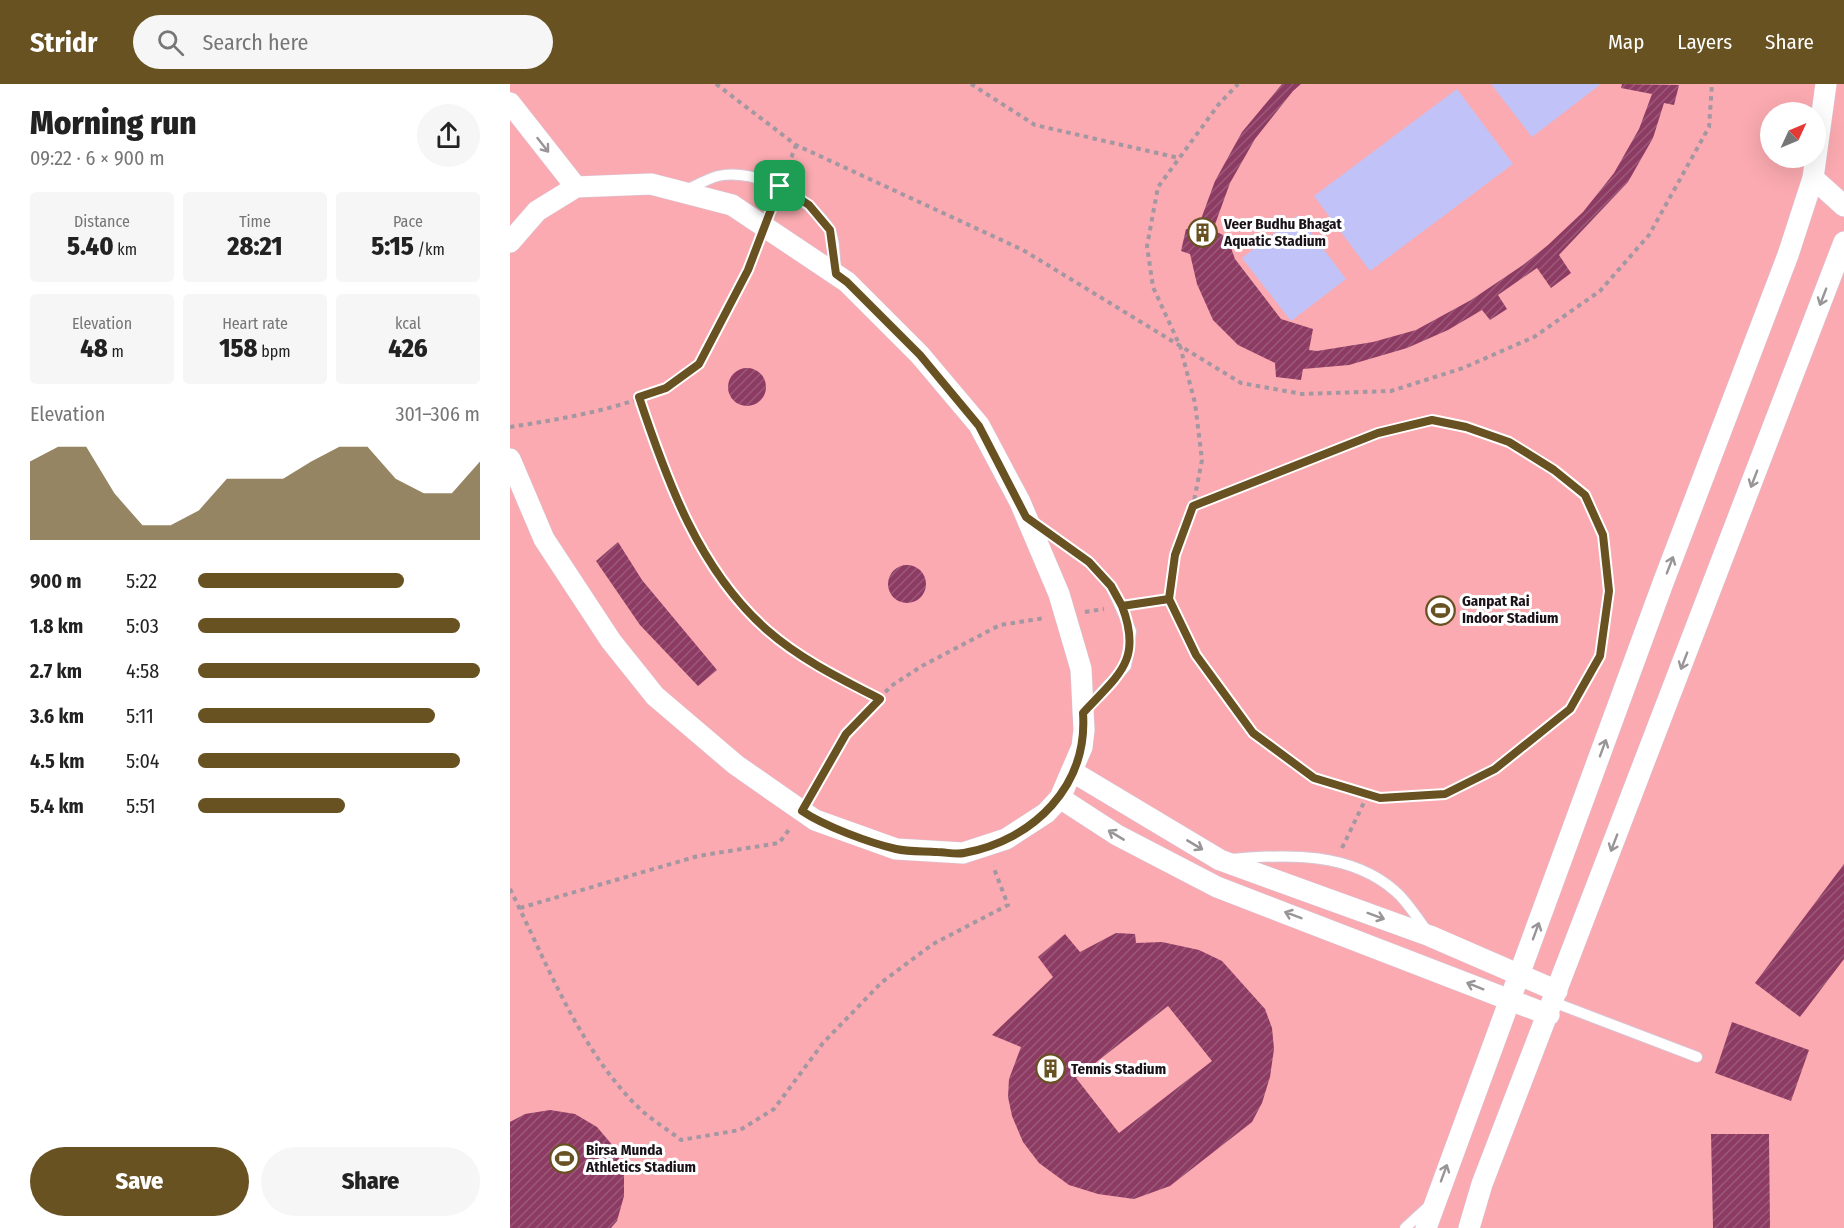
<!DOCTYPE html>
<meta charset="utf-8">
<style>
body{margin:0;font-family:"Fira Sans Condensed",sans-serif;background:#f6f6f6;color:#222;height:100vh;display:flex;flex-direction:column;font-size:22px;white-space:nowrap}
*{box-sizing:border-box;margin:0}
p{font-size:20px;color:#767676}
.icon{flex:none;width:33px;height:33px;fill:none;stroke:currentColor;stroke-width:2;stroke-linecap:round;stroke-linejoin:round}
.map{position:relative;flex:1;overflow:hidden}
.drawer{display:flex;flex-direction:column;background:#fff;width:510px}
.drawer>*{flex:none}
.needle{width:39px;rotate:46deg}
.tools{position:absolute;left:1250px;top:18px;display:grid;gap:12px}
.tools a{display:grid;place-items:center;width:66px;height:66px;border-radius:50%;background:#fff;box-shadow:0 6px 24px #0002;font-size:30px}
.pin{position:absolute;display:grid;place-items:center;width:51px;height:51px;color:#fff;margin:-26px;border-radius:12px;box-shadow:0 3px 9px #0006}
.round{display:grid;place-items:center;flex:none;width:63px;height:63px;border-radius:32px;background:#f6f6f6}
.overview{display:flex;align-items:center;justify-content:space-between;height:102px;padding:0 30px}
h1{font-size:33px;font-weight:800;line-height:45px}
.metrics{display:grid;grid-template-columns:repeat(3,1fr);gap:9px;height:102px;padding:6px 30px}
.metrics div{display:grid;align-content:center;border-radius:6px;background:#f6f6f6;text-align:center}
.metrics b{font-size:26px;font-weight:800}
.metrics small{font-size:16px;font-weight:400}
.metrics p{font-size:16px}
.chart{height:168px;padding:12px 30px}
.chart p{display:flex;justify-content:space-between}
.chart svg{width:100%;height:108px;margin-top:6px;fill:#695222;opacity:.7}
.action{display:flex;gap:12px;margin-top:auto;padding:12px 30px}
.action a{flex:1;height:69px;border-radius:36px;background:#695222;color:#fff;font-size:24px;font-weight:800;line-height:69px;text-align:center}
.action a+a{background:#f6f6f6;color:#222}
ul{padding:0 30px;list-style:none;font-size:20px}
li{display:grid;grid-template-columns:96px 72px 1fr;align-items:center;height:45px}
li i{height:15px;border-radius:8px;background:#695222}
header{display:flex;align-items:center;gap:36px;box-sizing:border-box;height:84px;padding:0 30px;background:#695222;color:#fff}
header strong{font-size:28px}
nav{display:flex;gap:33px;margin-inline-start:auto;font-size:21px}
.search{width:420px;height:54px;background:#f6f6f6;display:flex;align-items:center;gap:15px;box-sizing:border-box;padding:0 21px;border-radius:33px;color:#767676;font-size:22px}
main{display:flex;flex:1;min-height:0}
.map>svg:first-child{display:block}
.pitch{fill:#faaab0;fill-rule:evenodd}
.water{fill:#c1c3f8}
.building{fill:url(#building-hatch);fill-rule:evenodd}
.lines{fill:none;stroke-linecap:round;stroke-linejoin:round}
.service-casing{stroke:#d7c5d5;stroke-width:12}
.minor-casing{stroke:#d7c5d5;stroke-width:22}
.path{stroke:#a397a2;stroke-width:4;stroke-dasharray:4.5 4.5;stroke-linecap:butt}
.service{stroke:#fff;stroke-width:10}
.minor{stroke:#fff;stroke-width:21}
.oneway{stroke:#989497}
.route-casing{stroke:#fff;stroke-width:12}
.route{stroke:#695222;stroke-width:8}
.labels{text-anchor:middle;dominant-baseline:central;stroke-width:6;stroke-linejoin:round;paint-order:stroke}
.poi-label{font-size:15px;font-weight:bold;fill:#191218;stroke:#fff;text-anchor:start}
</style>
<header>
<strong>Stridr</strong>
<div class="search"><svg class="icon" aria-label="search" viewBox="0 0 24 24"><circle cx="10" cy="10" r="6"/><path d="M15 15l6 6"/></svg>Search here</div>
<nav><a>Map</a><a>Layers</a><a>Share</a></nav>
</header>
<main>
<section class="drawer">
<div class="overview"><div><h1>Morning run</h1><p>09:22 · 6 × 900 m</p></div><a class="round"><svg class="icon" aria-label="share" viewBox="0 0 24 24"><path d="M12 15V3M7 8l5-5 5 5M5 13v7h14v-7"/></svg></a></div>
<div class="metrics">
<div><p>Distance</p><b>5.40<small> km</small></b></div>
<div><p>Time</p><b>28:21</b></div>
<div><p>Pace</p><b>5:15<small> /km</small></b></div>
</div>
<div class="metrics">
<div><p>Elevation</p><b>48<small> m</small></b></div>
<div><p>Heart rate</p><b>158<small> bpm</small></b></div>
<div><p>kcal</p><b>426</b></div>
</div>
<div class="chart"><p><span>Elevation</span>301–306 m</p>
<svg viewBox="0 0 160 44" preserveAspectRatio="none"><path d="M0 44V12L10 6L20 6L30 25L40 38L50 38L60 32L70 19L80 19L90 19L100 12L110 6L120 6L130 19L140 25L150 25L160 12V44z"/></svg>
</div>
<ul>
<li><b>900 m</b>5:22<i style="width:73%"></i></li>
<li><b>1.8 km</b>5:03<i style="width:93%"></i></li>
<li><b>2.7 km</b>4:58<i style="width:100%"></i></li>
<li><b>3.6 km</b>5:11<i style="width:84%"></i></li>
<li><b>4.5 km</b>5:04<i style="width:93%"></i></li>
<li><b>5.4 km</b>5:51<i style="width:52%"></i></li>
</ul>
<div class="action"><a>Save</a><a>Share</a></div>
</section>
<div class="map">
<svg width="1334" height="1144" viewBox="0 0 1334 1144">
<defs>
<pattern id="building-hatch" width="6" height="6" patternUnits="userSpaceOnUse" patternTransform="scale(1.5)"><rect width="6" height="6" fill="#8e3b64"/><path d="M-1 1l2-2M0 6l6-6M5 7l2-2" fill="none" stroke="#995a7a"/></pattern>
</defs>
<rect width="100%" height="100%" fill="#fff0fe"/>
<path class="pitch" d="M0,0H1334V1144H0ZM1260,28H1305V74H1260Z"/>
<path class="water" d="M981,0H1091L1022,53Z
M947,5L1003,80L860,187L804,112Z
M788,131L836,195L781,237L732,174Z"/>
<path class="building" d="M772,0H791L783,7L745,55L720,99L703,146L717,153L725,175L771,235L803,245L799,266L807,267L863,258L906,246L961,216L1013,181L1038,161L1073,128L1104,89L1129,45L1142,10L1111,4L1112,0L1169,1L1164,21L1154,19L1143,54L1118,98L1049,171L1061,189L1041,204L1027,184L988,211L997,225L980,236L972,226L938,246L897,264L839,281L793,285L791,296L766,293L765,279L728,261L703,236L687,200L680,170L671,167L676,145L687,146L705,97L732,48Z
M218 303a19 19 0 1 1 38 0a19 19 0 1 1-38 0Z
M108,458L132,496L207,586L188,602L130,541L86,477Z
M378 500a19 19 0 1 1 38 0a19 19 0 1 1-38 0Z
M1334,780V875L1290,933L1245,899Z
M606,849L625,850L626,859L652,858L689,866L712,877L755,925L762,944L764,965L760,993L752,1019L742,1038L660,1102L624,1115L588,1110L559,1101L529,1079L513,1058L502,1032L498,1013L499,995L511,963L482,951L543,893L528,873L555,850L570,868ZM658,922L702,977L609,1049L566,994Z
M1222,938L1299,966L1281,1017L1205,989Z
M40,1026L65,1030L87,1043L104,1063L114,1087V1112L107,1137L101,1144H0V1038L15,1030Z
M1201,1050H1259L1260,1144H1203Z"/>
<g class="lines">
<defs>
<path id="service" d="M174,107C185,102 197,95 208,92C245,83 301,114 319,145C326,156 324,177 326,190
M522,437L579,478L601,502L621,547L616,582L575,626
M723,775C777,770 841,768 885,807C897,817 907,834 917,847
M1043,918L1187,973
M895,1144L919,1122"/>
<path id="minor" d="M0,19L66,103
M1303,94L1334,122
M0,158L27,127L66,103L141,100L222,121L337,198L410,271L469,341L510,418L549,510L571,585L574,646L572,663L550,714L536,729L496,755L453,769L386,765L305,736L226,681L145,612L101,557L34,455L0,375
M563,688L710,776L920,852L1047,907
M550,714L607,751L707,803L1039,931
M916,1144L1153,499L1278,171L1303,94L1316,0
M959,1144L972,1100L1334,158"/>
</defs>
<use href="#service" class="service-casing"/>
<use href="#minor" class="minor-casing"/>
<path class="path" d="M206,0L286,61L513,166L731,299L792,310L881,307L953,284L1024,253L1090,207L1139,151L1199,43L1202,0
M461,0L525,41L669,74
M275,90L286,61
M129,313C157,397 189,485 257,546C290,575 331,595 369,614
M0,343C50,335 156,320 189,279C210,254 235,195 247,164
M683,422L868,349L922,336L956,343L999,358L1044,386L1075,411L1093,451L1099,507L1090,572L1060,625L985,685L935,710L870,714L804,694L743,649L686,571L659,515L665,471L683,422L692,376L685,319L670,262L643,203L637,162L648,103L709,20L728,0
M625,520L659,515
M575,528L594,525
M303,710L336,650L381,602L412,582L490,541L535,534
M832,764L858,710
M0,805C37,879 68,963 127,1022C140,1035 157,1045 171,1056L230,1046L264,1025L313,959L372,898L423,860L498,821L483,782
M10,824L188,772L269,759L281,743"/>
<use href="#service" class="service"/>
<use href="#minor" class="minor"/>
</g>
<defs><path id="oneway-shaft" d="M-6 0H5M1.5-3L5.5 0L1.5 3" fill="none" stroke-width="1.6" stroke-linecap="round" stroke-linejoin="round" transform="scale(1.5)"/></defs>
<g class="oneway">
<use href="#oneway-shaft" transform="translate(33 61) rotate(52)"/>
<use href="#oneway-shaft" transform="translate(1313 213) rotate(111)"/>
<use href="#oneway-shaft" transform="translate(1244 395) rotate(111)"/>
<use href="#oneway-shaft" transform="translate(1160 481) rotate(-69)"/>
<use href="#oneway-shaft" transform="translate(1174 577) rotate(111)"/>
<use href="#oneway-shaft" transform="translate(1093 664) rotate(-70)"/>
<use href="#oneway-shaft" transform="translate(606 751) rotate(-149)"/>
<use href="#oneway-shaft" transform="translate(1104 759) rotate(111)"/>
<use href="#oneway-shaft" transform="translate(685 761) rotate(31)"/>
<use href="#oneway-shaft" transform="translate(783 831) rotate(-159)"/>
<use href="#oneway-shaft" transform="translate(866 832) rotate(20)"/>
<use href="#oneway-shaft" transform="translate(1026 847) rotate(-70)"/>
<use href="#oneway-shaft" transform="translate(965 902) rotate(-158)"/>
<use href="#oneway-shaft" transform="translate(934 1089) rotate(-70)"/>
</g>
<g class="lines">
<defs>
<path id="route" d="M270,102L238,186L189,280L156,304L129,313C157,397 189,486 257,546C290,575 331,595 370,615L336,650L292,727C314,742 360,759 386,765C399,768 414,767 427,768C436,768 446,771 454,769C524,756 578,702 573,629C608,591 633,577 612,522L659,515L665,471L683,422L868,349L922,336L956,343L999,358L1044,386L1075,411L1093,451L1099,507L1090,572L1060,625L985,685L935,710L870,714L804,694L743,649L686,571L659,515L612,522L601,502L579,478L516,433L469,342L410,271L337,198L326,190L320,146L299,121L270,102"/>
</defs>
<use href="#route" class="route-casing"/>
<use href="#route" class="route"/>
</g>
<defs>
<symbol id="building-ring" viewBox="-11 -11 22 22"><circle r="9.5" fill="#fff" stroke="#695222" stroke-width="1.5"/><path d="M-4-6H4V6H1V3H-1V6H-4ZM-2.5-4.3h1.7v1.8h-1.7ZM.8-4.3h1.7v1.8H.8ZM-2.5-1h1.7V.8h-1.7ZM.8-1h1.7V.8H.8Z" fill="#695222"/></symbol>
<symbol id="stadium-ring" viewBox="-11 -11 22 22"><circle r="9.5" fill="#fff" stroke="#695222" stroke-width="1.5"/><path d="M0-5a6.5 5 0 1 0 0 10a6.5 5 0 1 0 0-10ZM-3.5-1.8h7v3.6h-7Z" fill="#695222"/></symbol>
</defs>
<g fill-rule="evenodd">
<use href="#building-ring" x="676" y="132" width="33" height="33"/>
<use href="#stadium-ring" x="914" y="510" width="33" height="33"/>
<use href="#building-ring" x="524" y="968" width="33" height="33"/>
<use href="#stadium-ring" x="38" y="1058" width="33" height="33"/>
</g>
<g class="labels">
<g class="poi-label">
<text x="714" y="140">Veer Budhu Bhagat<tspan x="714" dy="17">Aquatic Stadium</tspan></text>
<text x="952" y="517">Ganpat Rai<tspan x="952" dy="17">Indoor Stadium</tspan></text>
<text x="561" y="985">Tennis Stadium</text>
<text x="76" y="1066">Birsa Munda<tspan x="76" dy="17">Athletics Stadium</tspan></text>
</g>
</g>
</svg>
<div class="tools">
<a><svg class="needle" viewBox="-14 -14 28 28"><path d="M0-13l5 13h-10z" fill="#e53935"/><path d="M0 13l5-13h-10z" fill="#767676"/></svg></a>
</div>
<div class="pin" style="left:270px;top:102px;background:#1e9e55"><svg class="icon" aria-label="arrive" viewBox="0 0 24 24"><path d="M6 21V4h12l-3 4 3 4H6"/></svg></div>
</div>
</main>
